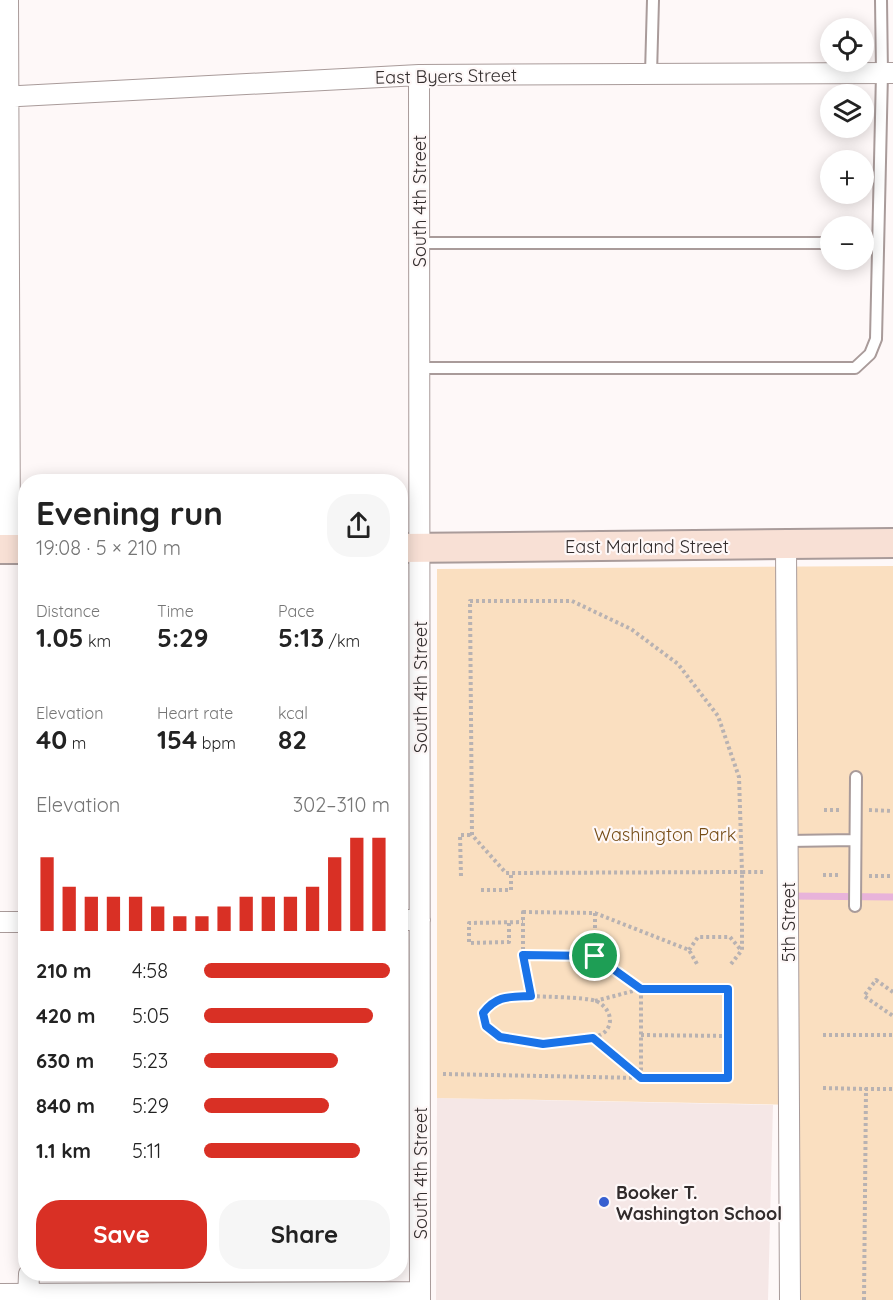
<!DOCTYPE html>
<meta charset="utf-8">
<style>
body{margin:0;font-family:Quicksand,sans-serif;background:#f6f6f6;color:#222;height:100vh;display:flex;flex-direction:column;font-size:22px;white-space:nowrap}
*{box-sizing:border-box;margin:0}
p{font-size:20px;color:#767676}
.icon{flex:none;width:33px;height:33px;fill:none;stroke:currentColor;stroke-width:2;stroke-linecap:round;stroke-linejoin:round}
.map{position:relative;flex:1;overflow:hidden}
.details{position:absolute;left:18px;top:474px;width:390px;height:807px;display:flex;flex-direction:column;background:#fff;border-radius:24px;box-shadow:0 3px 15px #0003}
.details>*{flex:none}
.buttons{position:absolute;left:820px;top:18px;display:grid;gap:12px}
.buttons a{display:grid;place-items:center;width:54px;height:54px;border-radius:50%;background:#fff;box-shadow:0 3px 15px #0003;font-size:30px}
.pin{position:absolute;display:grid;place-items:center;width:51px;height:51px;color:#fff;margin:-26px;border:3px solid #fff;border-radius:50%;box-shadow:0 2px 6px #0007}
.round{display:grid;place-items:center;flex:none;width:63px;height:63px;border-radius:24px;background:#f6f6f6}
.headline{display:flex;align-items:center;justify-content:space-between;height:102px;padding:0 18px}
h1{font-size:33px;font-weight:700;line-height:45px}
.metrics{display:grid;grid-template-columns:repeat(3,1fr);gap:9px;height:102px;padding:6px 18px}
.metrics div{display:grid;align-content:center}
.metrics b{font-size:26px;font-weight:700}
.metrics small{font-size:16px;font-weight:400}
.metrics p{font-size:16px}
.chart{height:168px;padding:12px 18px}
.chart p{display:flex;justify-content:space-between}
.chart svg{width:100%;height:108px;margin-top:6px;stroke:#d93025;stroke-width:6}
.primary-button{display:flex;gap:12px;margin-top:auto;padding:12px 18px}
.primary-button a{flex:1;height:69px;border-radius:24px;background:#d93025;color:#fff;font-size:24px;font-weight:700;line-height:69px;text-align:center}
.primary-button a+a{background:#f6f6f6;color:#222}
ul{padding:0 18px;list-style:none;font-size:20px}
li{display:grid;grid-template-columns:96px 72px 1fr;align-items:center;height:45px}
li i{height:15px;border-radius:8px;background:#d93025}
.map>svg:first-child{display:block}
.built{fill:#f5e7e6}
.green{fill:#fadfc0}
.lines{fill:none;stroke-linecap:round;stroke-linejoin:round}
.stream{stroke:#e8b3da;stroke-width:7}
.lane-casing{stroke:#a99b9a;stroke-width:14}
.street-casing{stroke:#a99b9a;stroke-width:22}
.secondary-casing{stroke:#a99b9a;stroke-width:32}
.path{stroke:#b8b2b2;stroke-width:4;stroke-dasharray:3 3;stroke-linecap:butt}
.lane{stroke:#fff;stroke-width:10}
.street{stroke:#fff;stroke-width:20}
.secondary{stroke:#f8e0d5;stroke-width:28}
.route-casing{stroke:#fff;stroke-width:12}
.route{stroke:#1a73e8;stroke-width:8}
.poi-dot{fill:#375fd0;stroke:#fef8f8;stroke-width:2}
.labels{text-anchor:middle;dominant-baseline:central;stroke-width:4.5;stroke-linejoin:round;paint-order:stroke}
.street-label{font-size:18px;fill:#322c2c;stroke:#fef8f8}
.park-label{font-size:18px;fill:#764d17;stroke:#fef8f8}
.poi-label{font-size:18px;font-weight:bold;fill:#322c2c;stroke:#fef8f8;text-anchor:start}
</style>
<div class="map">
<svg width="893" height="1300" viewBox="0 0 893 1300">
<rect width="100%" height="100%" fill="#fef8f8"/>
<path class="built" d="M437,1098L773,1105L768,1300H436Z"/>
<path class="green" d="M893,566V1300H799L800,1105L437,1098V569Z"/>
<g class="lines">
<path class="stream" d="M790,896L893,897"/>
<defs>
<path id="lane" d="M651,74L653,0
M419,243H831
M864,243H878
M420,368H855L870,354L876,339L882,73L881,0
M787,841L855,840
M855,906L856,777"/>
<path id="street" d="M8,0L10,549
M419,75L420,1300
M0,97L419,75L893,73
M786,545L790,1300
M400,920H420
M0,922H26
M0,1294L420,1292
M28,1300L29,1274"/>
<path id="secondary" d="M400,548L893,543
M0,549H26"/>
</defs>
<use href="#lane" class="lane-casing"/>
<use href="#street" class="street-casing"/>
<use href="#secondary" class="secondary-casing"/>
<path class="path" d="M470,601H572L631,629L678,664L718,716L739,777L742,872L506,873L472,835Z
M824,810H841
M869,810L893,811
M823,875H841
M461,876L460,835H472
M869,876H893
M481,890H511V873
M523,912L595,913V956L523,955Z
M595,913L689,950L697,964
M509,923V942L469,943V923L523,922
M689,950L698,937H730L741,950
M523,955L531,996
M595,956L640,989
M731,964L742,950V872H763
M893,992L876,980L864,996L893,1016
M531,996C546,997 584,997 596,1001C610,1007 616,1025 602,1034C583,1045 521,1045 501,1037C496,1035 490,1030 486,1026L483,1013C497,995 509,997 531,996Z
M595,1001L641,989H728V1078H641V989
M641,1035L728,1036
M823,1035H893
M593,1038L640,1077
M443,1074L641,1078
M823,1088L866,1089
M864,1300L866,1089H893"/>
<use href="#lane" class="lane"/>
<use href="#street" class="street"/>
<use href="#secondary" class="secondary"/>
</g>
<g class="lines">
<defs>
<path id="route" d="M523,955L595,956L641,989H728V1078H641L593,1038L543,1044L500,1037L486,1026L483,1013C497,995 509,997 531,996Z"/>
</defs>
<use href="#route" class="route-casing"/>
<use href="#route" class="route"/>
</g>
<circle class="poi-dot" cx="604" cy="1202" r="6"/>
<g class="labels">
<g class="street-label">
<text transform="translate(446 76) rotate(-1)">East Byers Street</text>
<text transform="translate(419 201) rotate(-90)">South 4th Street</text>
<text x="647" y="546">East Marland Street</text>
<text transform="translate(420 687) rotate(-90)">South 4th Street</text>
<text transform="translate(788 922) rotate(-90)">5th Street</text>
<text transform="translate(420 1173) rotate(-90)">South 4th Street</text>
</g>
<g class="park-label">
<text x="665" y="834">Washington Park</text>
</g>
<g class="poi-label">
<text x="616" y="1192">Booker T.<tspan x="616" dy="21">Washington School</tspan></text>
</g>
</g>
</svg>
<div class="buttons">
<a><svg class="icon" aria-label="locate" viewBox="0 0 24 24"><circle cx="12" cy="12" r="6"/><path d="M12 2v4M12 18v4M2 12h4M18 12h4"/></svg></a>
<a><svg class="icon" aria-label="layers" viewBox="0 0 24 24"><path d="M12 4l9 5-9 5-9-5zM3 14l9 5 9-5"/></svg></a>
<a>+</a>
<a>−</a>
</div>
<div class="pin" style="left:595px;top:956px;background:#1e9e55"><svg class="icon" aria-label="arrive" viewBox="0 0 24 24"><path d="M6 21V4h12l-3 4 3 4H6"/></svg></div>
<section class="details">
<div class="headline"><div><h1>Evening run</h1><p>19:08 · 5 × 210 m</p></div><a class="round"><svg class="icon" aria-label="share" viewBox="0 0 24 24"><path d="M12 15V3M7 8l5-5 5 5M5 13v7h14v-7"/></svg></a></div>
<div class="metrics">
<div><p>Distance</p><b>1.05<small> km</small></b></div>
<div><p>Time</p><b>5:29</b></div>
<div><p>Pace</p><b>5:13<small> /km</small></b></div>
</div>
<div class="metrics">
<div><p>Elevation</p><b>40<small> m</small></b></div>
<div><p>Heart rate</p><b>154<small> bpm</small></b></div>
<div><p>kcal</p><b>82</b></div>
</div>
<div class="chart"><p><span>Elevation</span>302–310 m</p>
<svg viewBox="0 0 160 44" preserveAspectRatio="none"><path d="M5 44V14M15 44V26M25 44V30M35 44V30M45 44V30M55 44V34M65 44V38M75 44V38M85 44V34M95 44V30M105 44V30M115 44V30M125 44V26M135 44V14M145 44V6M155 44V6"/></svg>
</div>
<ul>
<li><b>210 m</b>4:58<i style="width:100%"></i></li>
<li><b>420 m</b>5:05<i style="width:91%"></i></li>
<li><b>630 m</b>5:23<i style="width:72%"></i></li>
<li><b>840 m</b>5:29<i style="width:67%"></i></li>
<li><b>1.1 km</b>5:11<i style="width:84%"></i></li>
</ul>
<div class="primary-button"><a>Save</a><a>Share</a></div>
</section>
</div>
